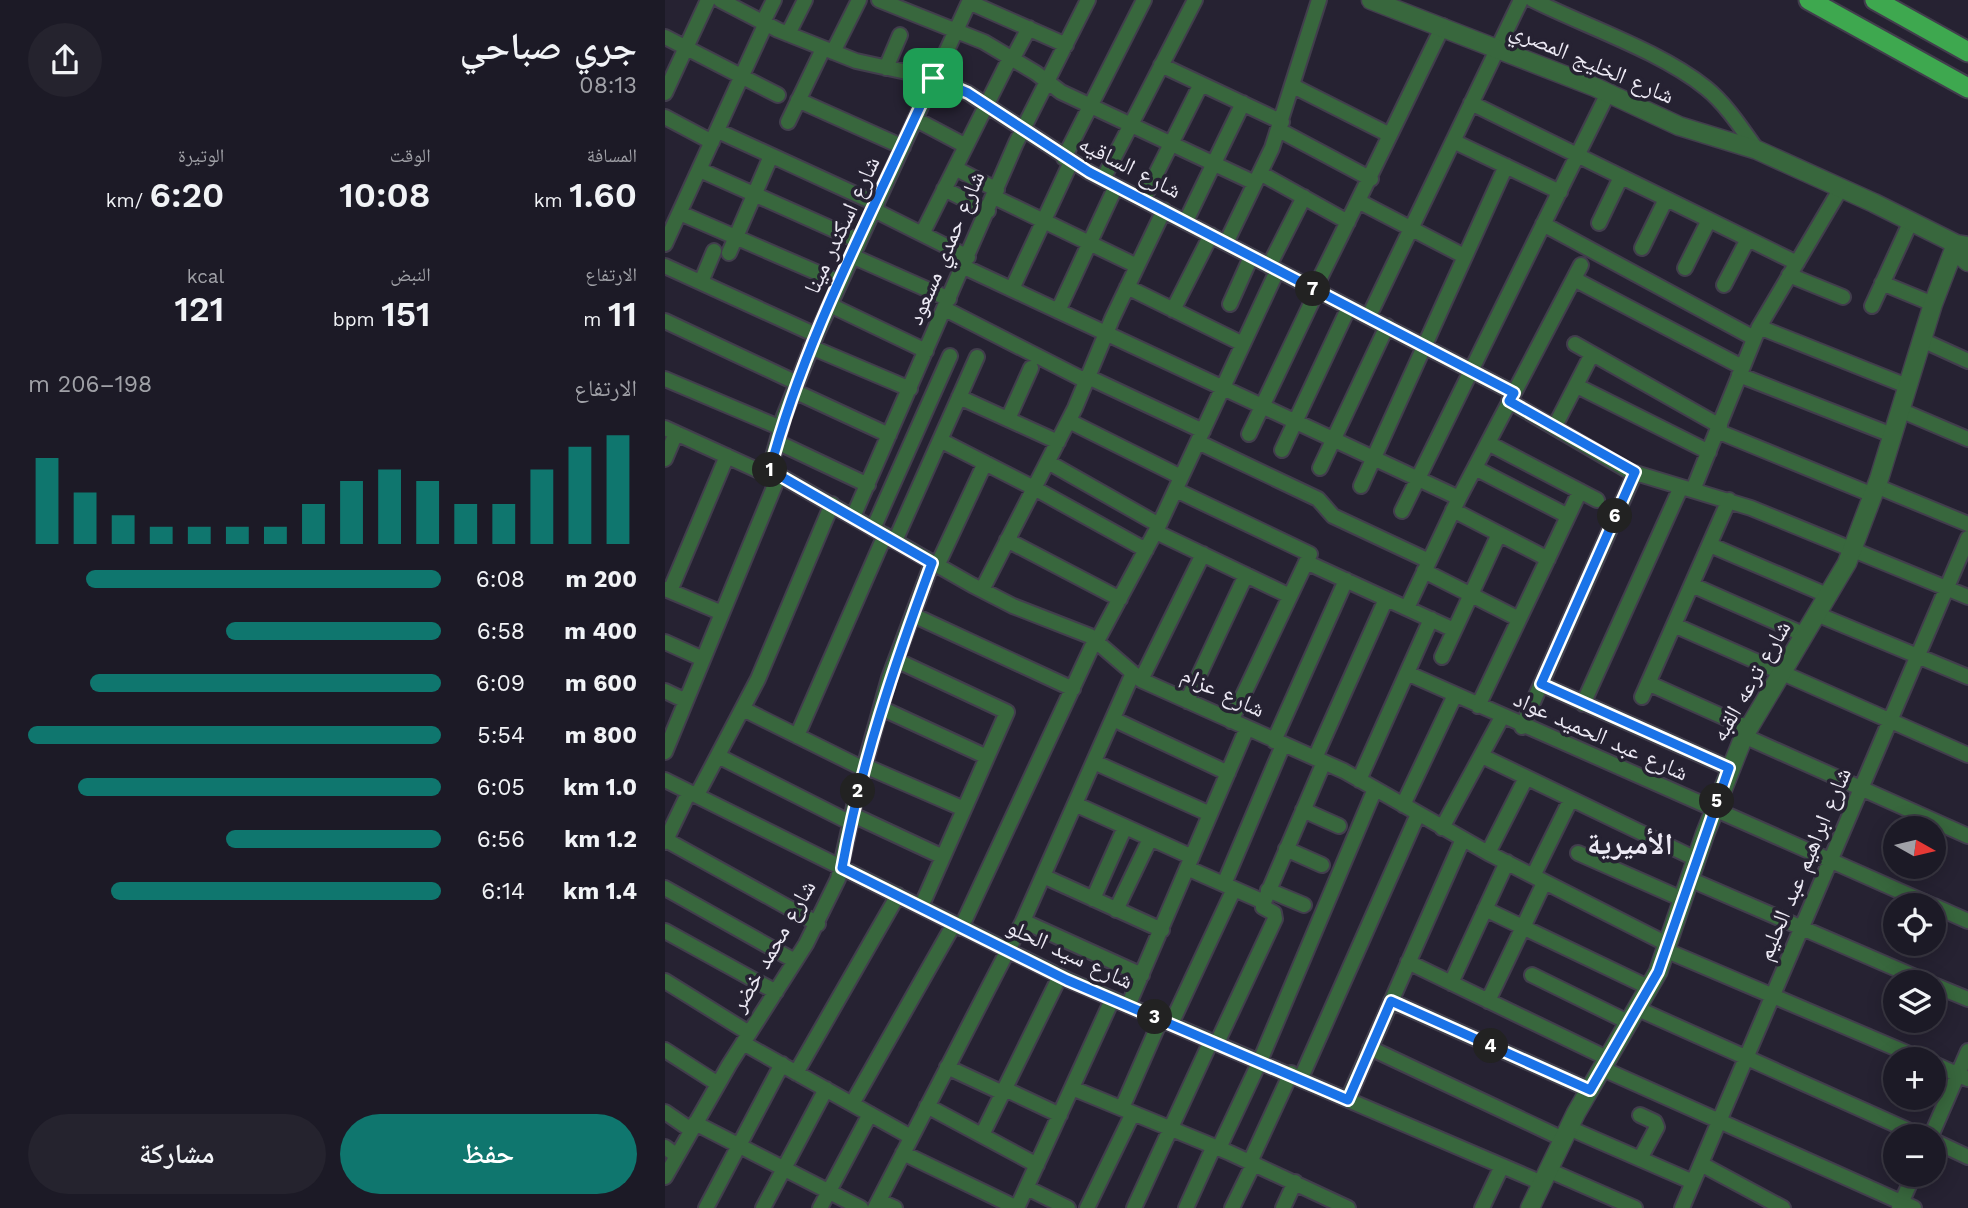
<!DOCTYPE html>
<html lang="ar">
<meta charset="utf-8">
<style>
body{margin:0;font-family:"Work Sans","Noto Naskh Arabic",sans-serif;background:#25232e;color:#f1f3f6;direction:rtl;height:100vh;display:flex;flex-direction:column;font-size:26px;white-space:nowrap}
*{box-sizing:border-box;margin:0}
p{font-size:23px;color:#a0a1a7}
.icon{flex:none;width:38px;height:38px;fill:none;stroke:currentColor;stroke-width:2;stroke-linecap:round;stroke-linejoin:round}
.map{position:relative;flex:1;overflow:hidden;direction:ltr}
.sheet{display:flex;flex-direction:column;background:#1c1a26;width:665px}
.sheet>*{flex:none}
.needle{width:46px;rotate:98deg}
.tools{position:absolute;left:1218px;top:816px;display:grid;gap:14px}
.tools a{display:grid;place-items:center;width:63px;height:63px;border-radius:50%;background:#1c1a26;box-shadow:0 4px 18px #0003,0 0 0 2px #3a3843;font-size:35px}
.pin{position:absolute;display:grid;place-items:center;width:60px;height:60px;color:#fff;margin:-30px;border-radius:14px;box-shadow:0 4px 10px #0006}
.km{position:absolute;width:35px;height:35px;margin:-18px;border-radius:50%;background:#222;color:#fff;font-size:19px;line-height:35px;text-align:center}
.round{display:grid;place-items:center;flex:none;width:74px;height:74px;border-radius:37px;background:#25232e}
.headline{display:flex;align-items:center;justify-content:space-between;height:119px;padding:0 28px}
h1{font-size:38px;font-weight:600;line-height:52px}
.figures{display:grid;grid-template-columns:repeat(3,1fr);gap:10px;height:119px;padding:7px 28px}
.figures div{display:grid;align-content:center}
.figures b{font-size:35px;font-weight:600}
.figures small{font-size:19px;font-weight:400}
.figures p{font-size:19px}
.chart{height:196px;padding:14px 28px}
.chart p{display:flex;justify-content:space-between}
.chart svg{width:100%;height:126px;margin-top:7px;stroke:#0f766e;stroke-width:6}
.cta{display:flex;gap:14px;margin-top:auto;padding:14px 28px}
.cta a{flex:1;height:80px;border-radius:42px;background:#0f766e;color:#fff;font-size:28px;font-weight:600;line-height:80px;text-align:center}
.cta a+a{background:#25232e;color:#f1f3f6}
ul{padding:0 28px;list-style:none;font-size:23px}
li{display:grid;grid-template-columns:112px 84px 1fr;align-items:center;height:52px}
li i{height:18px;border-radius:9px;background:#0f766e}
main{display:flex;flex:1;min-height:0}
.map>svg:first-child{display:block}
.lines{fill:none;stroke-linecap:round;stroke-linejoin:round}
.minor-casing{stroke:#423e4d;stroke-width:18}
.tertiary-casing{stroke:#423e4d;stroke-width:21}
.primary-casing{stroke:#423e4d;stroke-width:23}
.minor{stroke:#38673d;stroke-width:14}
.tertiary{stroke:#38673d;stroke-width:18}
.primary{stroke:#3ea84f;stroke-width:19}
.route-casing{stroke:#fff;stroke-width:14}
.route{stroke:#1a73e8;stroke-width:9}
.labels{text-anchor:middle;dominant-baseline:central;stroke-width:7;stroke-linejoin:round;paint-order:stroke}
.street-label{font-size:23px;fill:#ece9f4;stroke:#262232}
.district-label{font-size:30px;font-weight:bold;fill:#ece9f4;stroke:#262232}
</style>
<main>
<div class="map">
<svg width="1303" height="1208" viewBox="0 0 1303 1208">
<rect width="100%" height="100%" fill="#262232"/>
<g class="lines">
<defs>
<path id="minor" d="M55,0L113,30L191,61L269,78L303,93L424,172L849,393
M214,0L319,42L371,73L396,92L590,183
M868,0C922,27 995,51 1041,88C1061,104 1077,129 1092,150
M304,2L401,45
M98,22L109,0
M123,34L140,0
M0,37L113,95
M168,52L194,0
M348,58L364,28
M496,65L617,122
M221,68L235,35
M628,86L725,135
M0,93L43,0
M133,100L238,147
M806,103L1132,263
M0,117L47,142
M250,119L301,146
M123,122L158,49
M614,130L706,179
M53,131L212,204
M788,141L895,192
M399,158L479,0
M290,168L332,190
M35,170L194,241
M595,173L683,222
M438,179L530,0
M279,189L323,211
M329,197L472,266
M478,200L536,84
M695,202L799,256
M209,210L303,257
M15,213L174,282
M521,221L578,103
M934,223L956,177
M878,224L1089,338
M257,234L346,56
M561,243L607,148L654,0
M0,244L101,23
M977,248L1001,199
M64,253L106,156
M187,256L284,299
M0,266L151,335
M604,266L639,197
M299,267L794,498
M1020,268L1044,220
M1124,275L1178,297
M909,279L1077,367
M36,282L49,251
M1217,283L1268,304
M1059,285L1083,239
M462,287L578,344
M347,289L406,162
M649,290C693,202 735,114 778,26
M565,304L586,257
M165,305L261,351
M1207,306L1246,221
M280,309L421,381
M508,310L546,235
M393,311L451,186
M704,316L856,0
M0,321L132,383
M1094,327L1242,386
M1257,340L1303,361
M910,344L1055,426
M146,347L245,389
M1074,375L1227,435
M423,377L538,431
M0,379L116,428
M912,386L1044,452
M129,391L224,435
M294,397L393,442
M844,401L964,471L1086,508L1303,597
M1235,410L1303,439
M343,419L366,368
M404,421L516,477
M890,426L927,354
M0,428L103,475L119,416L153,331L305,0
M1052,431L1208,495
M584,434L652,291
M275,440L369,488L481,550
M112,442L203,485
M533,442L653,499L668,516L764,561
M823,443L932,500
M617,450L684,307
M0,459L11,433
M383,462L494,525
M655,468L722,326
M810,468L903,516
M105,470L307,585L348,606L425,636L476,680L679,771L823,853L1002,944
M696,486L841,166
M1211,486L1303,524
M511,490L645,554L566,721
M1028,490L1094,327L1176,188
M788,510L883,559
M737,511L943,93
M188,517L351,143L423,0
M208,529L285,356
M491,532L625,596
M342,540L455,599
M230,541L312,357
M1045,545L1164,596
M641,562L789,630
M272,566L320,463
M759,571L854,619
M1027,585L1140,635
M0,589L57,613
M317,590L410,408L447,319L499,210
M5,591L62,456
M742,608L794,498L916,265
M248,615L408,689
M1154,615L1303,677
M1009,625L1303,755
M432,641L494,525L612,271
M0,642L38,659
M777,657L834,534
M231,660L342,712L256,907
M742,673L1266,905
M476,680L538,554
M983,683L1083,728
M876,684L1064,768
M0,691L21,701
M977,697L1064,500
M522,701L581,575
M918,704L1016,487
M813,706L915,491
M216,708L322,757
M78,709L199,769
M448,719L563,773
M857,727L970,473
M132,736L220,535
M1079,736L1303,836
M609,741L681,580
M0,752L114,475
M53,756L186,823
M817,756L1031,859
M650,758L721,599
M429,762L545,814
M200,766L299,809
M0,780L403,980L877,1183
M694,780L766,619
M32,795L93,679L167,504
M410,804L527,857
M738,805L790,695
M638,810L674,826
M188,815L278,857
M777,828L837,717
M1,840L153,924
M0,842L24,792
M621,849L657,865
M823,853L861,778
M913,853L1017,899
M522,868L599,902
M378,876L497,930
M868,876L906,799
M1024,879L1262,982
M559,884L618,745
M0,888L130,961
M603,890L639,905
M428,899L460,827
M599,902L659,762
M1269,906L1303,921
M820,909L985,988
M451,910L485,839
M358,921L477,975
M296,928L430,640
M0,931L111,992
M1000,950L1256,1059
M743,962L944,1059
M867,975L965,1023
M0,981L84,1033
M786,983L842,862
M1269,985L1303,999
M726,1001L925,1090
M823,1001L879,883
M463,1006L582,728
M973,1009L1256,1136
M506,1024L569,889
M78,1043L246,1137
M552,1043L610,919L609,913L598,907L599,902
M705,1048L898,1139
M0,1050L53,1084
M1269,1064L1303,1079
M282,1067L338,1093
M938,1069L1249,1208
M131,1073L233,895
M636,1078L753,814
M407,1088L565,1153L683,1208
M340,1089L395,1115
M683,1099L798,839
M187,1104L289,924
M262,1106L372,1165
M457,1108L496,1019
M0,1112L26,1130
M30,1123L196,1208
M904,1128L1028,1182
M317,1135L395,976
M1266,1136L1303,1051
M1269,1141L1303,1157
M0,1147L12,1156
M554,1148L595,1061L710,789
M238,1153L352,1208
M975,1159L992,1127L990,1122L975,1115
M585,1162L626,1073
M1036,1164L1118,1208
M883,1170L970,1208
M0,1177L64,1065L141,944L173,879L192,793L224,678L267,563
M362,1188L403,1208
M214,1201L230,1208
M41,1208L117,1064
M98,1208L161,1089
M155,1208L205,1114
M210,1208L358,921L468,673
M352,1208L447,1000
M422,1208L468,1113
M469,1208L546,1041
M521,1208L549,1146
M567,1208L589,1163
M618,1208L630,1182
M817,1208L837,1166
M1017,1208L1303,538
M1234,1208L1249,1174"/>
<path id="tertiary" d="M706,0L930,87L1014,126L1092,150L1209,203L1291,244L1303,246
M1291,244L1297,257L1303,262
M865,1208L911,1113L993,972L1040,834L1079,736L1182,563L1214,479L1268,304L1291,244"/>
<path id="primary" d="M1144,0L1303,88
M1210,0L1303,52"/>
</defs>
<use href="#minor" class="minor-casing"/>
<use href="#tertiary" class="tertiary-casing"/>
<use href="#primary" class="primary-casing"/>
<use href="#minor" class="minor"/>
<use href="#tertiary" class="tertiary"/>
<use href="#primary" class="primary"/>
</g>
<g class="lines">
<defs>
<path id="route" d="M268,78L303,93L424,172L849,393L844,401L970,472L876,684L1064,768L993,972L925,1090L726,1001L683,1100L402,980L177,868C196,763 230,663 267,563L105,470C140,335 211,206 268,78Z"/>
</defs>
<use href="#route" class="route-casing"/>
<use href="#route" class="route"/>
</g>
<g class="labels">
<g class="street-label">
<text transform="translate(927 63) rotate(23)">شارع الخليج المصري</text>
<text transform="translate(465 167) rotate(27)">شارع الساقيه</text>
<text transform="translate(177 225) rotate(-65)">شارع اسكندر مينا</text>
<text transform="translate(281 248) rotate(-67)">شارع حمدي مسعود</text>
<text transform="translate(1086 681) rotate(-60)">شارع ترعه القبه</text>
<text transform="translate(558 692) rotate(25)">شارع عزام</text>
<text transform="translate(936 736) rotate(24)">شارع عبد الحميد عواد</text>
<text transform="translate(1139 864) rotate(-67)">شارع ابراهيم عبد الحليم</text>
<text transform="translate(108 946) rotate(-60)">شارع محمد خضر</text>
<text transform="translate(405 954) rotate(25)">شارع سيد الحلو</text>
</g>
<g class="district-label">
<text x="965" y="843">الأميرية</text>
</g>
</g>
</svg>
<div class="tools">
<a><svg class="needle" viewBox="-14 -14 28 28"><path d="M0-13l5 13h-10z" fill="#e53935"/><path d="M0 13l5-13h-10z" fill="#a0a1a7"/></svg></a>
<a><svg class="icon" aria-label="locate" viewBox="0 0 24 24"><circle cx="12" cy="12" r="6"/><path d="M12 2v4M12 18v4M2 12h4M18 12h4"/></svg></a>
<a><svg class="icon" aria-label="layers" viewBox="0 0 24 24"><path d="M12 4l9 5-9 5-9-5zM3 14l9 5 9-5"/></svg></a>
<a>+</a>
<a>−</a>
</div>
<div class="pin" style="left:268px;top:78px;background:#1e9e55"><svg class="icon" aria-label="arrive" viewBox="0 0 24 24"><path d="M6 21V4h12l-3 4 3 4H6"/></svg></div>
<b class="km" style="left:105px;top:470px">1</b>
<b class="km" style="left:193px;top:791px">2</b>
<b class="km" style="left:490px;top:1017px">3</b>
<b class="km" style="left:826px;top:1046px">4</b>
<b class="km" style="left:1052px;top:801px">5</b>
<b class="km" style="left:950px;top:516px">6</b>
<b class="km" style="left:648px;top:289px">7</b>
</div>
<section class="sheet">
<div class="headline"><div><h1>جري صباحي</h1><p>08:13</p></div><a class="round"><svg class="icon" aria-label="share" viewBox="0 0 24 24"><path d="M12 15V3M7 8l5-5 5 5M5 13v7h14v-7"/></svg></a></div>
<div class="figures">
<div><p>المسافة</p><b>1.60<small> km</small></b></div>
<div><p>الوقت</p><b>10:08</b></div>
<div><p>الوتيرة</p><b>6:20<small> /km</small></b></div>
</div>
<div class="figures">
<div><p>الارتفاع</p><b>11<small> m</small></b></div>
<div><p>النبض</p><b>151<small> bpm</small></b></div>
<div><p>kcal</p><b>121</b></div>
</div>
<div class="chart"><p><span>الارتفاع</span>198–206 m</p>
<svg viewBox="0 0 160 44" preserveAspectRatio="none"><path d="M5 44V14M15 44V26M25 44V34M35 44V38M45 44V38M55 44V38M65 44V38M75 44V30M85 44V22M95 44V18M105 44V22M115 44V30M125 44V30M135 44V18M145 44V10M155 44V6"/></svg>
</div>
<ul>
<li><b>200 m</b>6:08<i style="width:86%"></i></li>
<li><b>400 m</b>6:58<i style="width:52%"></i></li>
<li><b>600 m</b>6:09<i style="width:85%"></i></li>
<li><b>800 m</b>5:54<i style="width:100%"></i></li>
<li><b>1.0 km</b>6:05<i style="width:88%"></i></li>
<li><b>1.2 km</b>6:56<i style="width:52%"></i></li>
<li><b>1.4 km</b>6:14<i style="width:80%"></i></li>
</ul>
<div class="cta"><a>حفظ</a><a>مشاركة</a></div>
</section>
</main>
